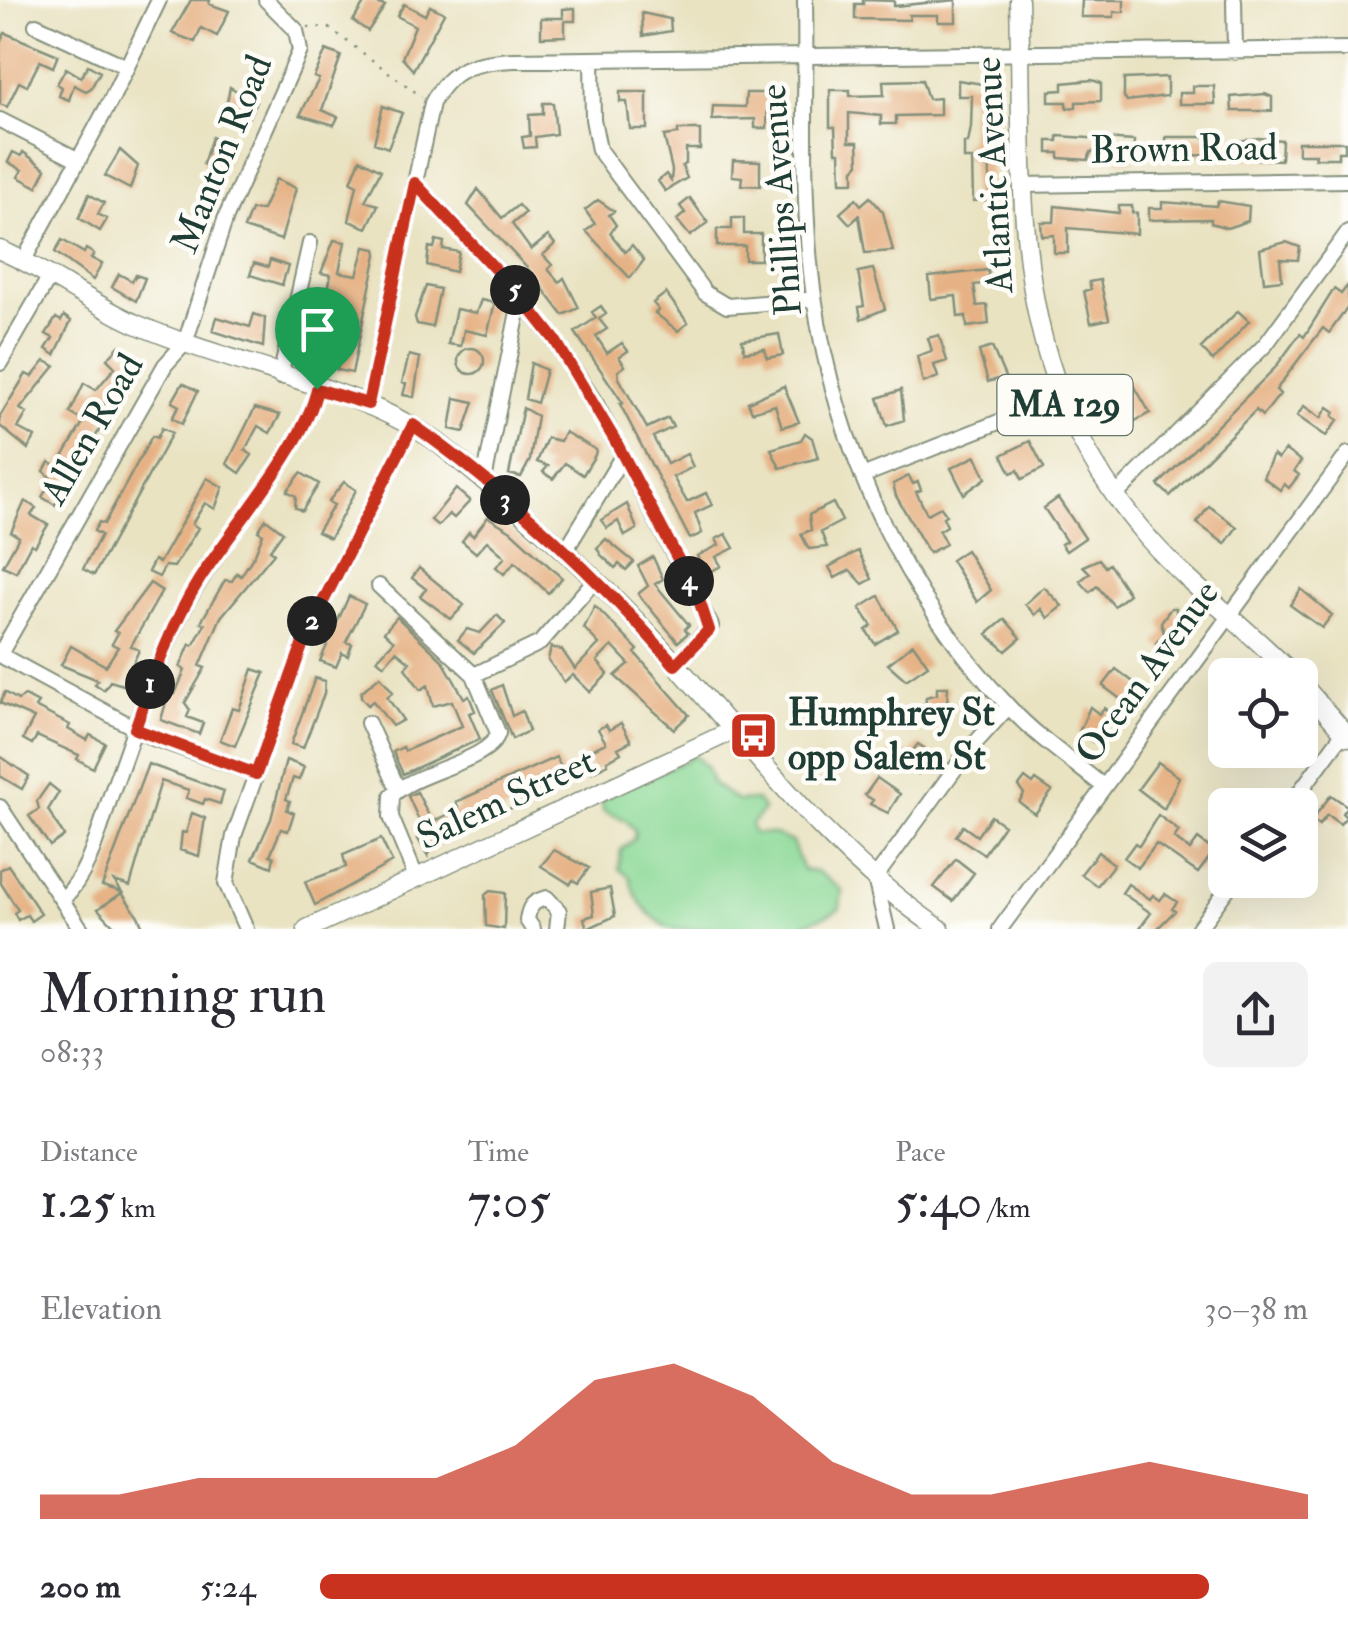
<!DOCTYPE html>
<meta charset="utf-8">
<style>
body{margin:0;font-family:"IM FELL Double Pica",serif;background:#f2f2f3;color:#2b2b33;height:100vh;display:flex;flex-direction:column;font-size:38px;white-space:nowrap}
*{box-sizing:border-box;margin:0}
p{font-size:32px;color:#7c7c81}
.icon{flex:none;width:55px;height:55px;fill:none;stroke:currentColor;stroke-width:2;stroke-linecap:round;stroke-linejoin:round}
.map{position:relative;height:929px;overflow:hidden}
.sheet{display:flex;flex-direction:column;background:#fff;flex:1}
.sheet>*{flex:none}
.buttons{position:absolute;left:1208px;top:658px;display:grid;gap:20px}
.buttons a{display:grid;place-items:center;width:110px;height:110px;border-radius:15px;background:#fff;box-shadow:0 10px 40px #0002;font-size:50px}
.pin{position:absolute;display:grid;place-items:center;width:85px;height:85px;color:#fff;margin:-102px -42px;border-radius:50% 50% 50% 0;rotate:-45deg;box-shadow:0 0 10px #0007}
.pin .icon{rotate:45deg}
.km{position:absolute;width:50px;height:50px;margin:-25px;border-radius:50%;background:#222;color:#fff;font-size:28px;line-height:50px;text-align:center}
.round{display:grid;place-items:center;flex:none;width:105px;height:105px;border-radius:15px;background:#f2f2f3}
.overview{display:flex;align-items:center;justify-content:space-between;height:170px;padding:0 40px}
h1{font-size:55px;font-weight:600;line-height:75px}
.figures{display:grid;grid-template-columns:repeat(3,1fr);gap:15px;height:170px;padding:10px 40px}
.figures div{display:grid;align-content:center}
.figures b{font-size:50px;font-weight:600}
.figures small{font-size:28px;font-weight:400}
.figures p{font-size:28px}
.chart{height:280px;padding:20px 40px}
.chart p{display:flex;justify-content:space-between}
.chart svg{width:100%;height:180px;margin-top:10px;fill:#c8321e;opacity:.7}
ul{padding:0 40px;list-style:none;font-size:32px}
li{display:grid;grid-template-columns:160px 120px 1fr;align-items:center;height:75px}
li i{height:25px;border-radius:12px;background:#c8321e}
.map>svg:first-child{display:block}
.green{fill:#8cd997;stroke:#568b66;stroke-width:2.5}
.building{fill:#e6b285}
.lines{fill:none;stroke-linecap:round;stroke-linejoin:round}
.minor-casing{stroke:#84907b;stroke-width:18}
.major-casing{stroke:#84907b;stroke-width:21}
.path{stroke:#84907b;stroke-width:2.5;stroke-dasharray:2.5 8;stroke-linecap:butt}
.minor{stroke:#fff;stroke-width:14}
.major{stroke:#fff;stroke-width:18}
.route-casing{stroke:#fff;stroke-width:20}
.route{stroke:#c8321e;stroke-width:12}
.labels{text-anchor:middle;dominant-baseline:central;stroke-width:9;stroke-linejoin:round;paint-order:stroke}
.shield{fill:#fdfcf7;stroke:#62766e;stroke-width:2.5}
.shield-label{font-size:35px;font-weight:bold;fill:#1f3d34}
.street-label{font-size:38px;fill:#1f3d34;stroke:#fdfcf7}
.poi-label{font-size:38px;font-weight:bold;fill:#1f3d34;stroke:#fdfcf7;text-anchor:start}
</style>
<div class="map">
<svg width="1348" height="929" viewBox="0 0 1348 929">
<rect width="100%" height="100%" fill="#fdfcf7"/>
<filter id="ink" filterUnits="userSpaceOnUse"><feTurbulence type="fractalNoise" baseFrequency=".01" numOctaves="2"/><feDisplacementMap in="SourceGraphic" scale="20" xChannelSelector="R" yChannelSelector="G"/><feConvolveMatrix kernelMatrix="1 2 1 2 8 2 1 2 1" color-interpolation-filters="sRGB"/></filter>
<filter id="wash" filterUnits="userSpaceOnUse"><feTurbulence type="fractalNoise" baseFrequency=".0048" numOctaves="4" result="noise"/><feDisplacementMap in="SourceGraphic" scale="40" xChannelSelector="R" yChannelSelector="G"/><feGaussianBlur stdDeviation="2.25" result="paint"/><feColorMatrix in="noise" values="0 0 0 0 0 0 0 0 0 0 0 0 0 0 0 0 0 1.4 0 .05"/><feComposite in="paint" operator="in"/></filter>
<g filter="url(#wash)">
<rect width="100%" height="100%" fill="#e9e3c2"/>
<path class="green" d="M695,756L707,768L712,783L737,801L757,800L764,810L751,824L753,833L773,834L792,842L803,870L818,872L842,890L840,908C826,919 812,917 797,929C779,929 679,929 670,929C654,920 632,899 630,877L619,869L621,850L634,839L635,831L626,820L603,811L602,798Z"/>
<g id="blocks">
<path class="building" d="M191,0H210L209,4L229,11L217,36L201,28L195,42L172,33Z
M366,0L385,6L368,31L353,21Z
M863,0L894,1V6L956,0V22H938V15H909L910,20L855,19V4H863Z
M1082,0H1124V12H1114V17H1081Z
M404,4L425,15L430,6L444,13L413,70L402,58L415,26L397,16Z
M575,8V21H565V36L541,37V18H563V9Z
M642,13L670,19L671,31L643,36Z
M5,33L58,55L53,67L40,61L27,86L19,82L7,107L0,104V43Z
M326,50L341,56L322,110L338,117L334,125L300,115L319,79L314,77Z
M88,65L100,72L91,88L86,91L74,85L69,100L59,96L62,87L57,84L66,68L81,77Z
M1167,77V96L1127,101L1124,97V79Z
M922,80L928,99L940,98V115L896,116V124H881V116L849,113V142H858L859,164L854,169V182H841L840,152H836L835,127H830V90H850V96L884,95L883,81Z
M958,80L989,85L990,200L973,201L972,159H964V143H968L971,127L972,96H958Z
M1092,80L1101,83V101L1076,102V107L1067,108V102H1049V91L1063,90V83Z
M1193,86H1214L1215,104H1179V93H1193Z
M230,87L256,102L248,118L226,107Z
M620,92H647V129H630L627,102H620Z
M746,93H768L767,128H755V119L712,120L713,106L745,107Z
M1265,94L1272,97V111H1232L1231,97Z
M543,103H553L556,134L535,137L536,147L524,148L522,137L530,136L529,115L543,114Z
M383,106L402,113L388,148L374,143Z
M678,130H700V149H686V163L682,166L687,178L665,191L658,181L666,174L671,181L672,170L664,136L678,134Z
M1058,136L1134,141L1133,161H1118V151L1091,152L1088,160L1059,158V153H1048V141H1058Z
M212,137L231,147L221,172L203,164Z
M1166,137H1208V155L1167,156Z
M1258,138L1282,140L1281,160L1237,158L1238,141Z
M1298,142H1345V152H1338V158H1315L1316,154H1298Z
M120,150L138,166L130,189L105,176Z
M13,152L21,156L23,152L46,169L37,187L18,177L22,170L8,162Z
M360,159L381,170L365,201L378,205L367,228L349,221L357,185L351,182Z
M733,160L760,161V186L741,185L742,177L732,176Z
M276,179L296,188L281,240L244,228L251,210H262Z
M478,189L502,218L518,205L525,213L512,224L531,250L548,236L555,244L543,255L552,265L548,269L559,282L564,278L579,308L563,315L528,269L468,205Z
M89,194L104,203L98,214L107,219L100,231L79,218Z
M870,197L883,212L893,251L865,253L859,216L850,224L840,213L856,199L861,205Z
M690,198L708,223L690,236L677,220L685,213L680,206Z
M598,200L614,211L609,215L616,225L610,233L625,252L632,245L644,260L630,278L586,231L595,224L585,210Z
M1218,201L1249,206L1248,221L1227,228L1211,223V219L1149,220V208H1162V202L1216,206Z
M1055,206L1119,213V206H1132V213H1137V234L1068,228V253H1054V235L1042,236L1041,222H1054Z
M732,218H744V234H761V260H745V246H717V229H732Z
M62,240L84,253L86,249L94,254L91,258L102,264L93,280L55,252Z
M334,240L345,242L339,272L357,275L365,247L376,249L377,254L352,373L337,370L351,300L327,295L331,275L321,273Z
M436,240L444,242L443,249L459,252L455,272L427,265L429,247L434,248Z
M1286,242L1300,247L1298,260L1280,259L1282,280L1264,282L1260,249Z
M270,260L288,266L282,285L250,275L254,263L268,267Z
M873,269L885,309L861,319L859,307L864,306L858,272Z
M988,270L989,283L974,285L977,306L987,305L989,324L967,327L966,316L958,317L956,296L931,299L929,277Z
M119,274L132,281L136,275L145,278L136,301L112,287Z
M1100,280L1109,319L1091,323L1084,291L1091,289L1089,282Z
M1348,285V307L1329,333L1323,328L1299,359L1276,390L1280,394L1269,408L1262,416L1256,410L1170,496L1158,485L1275,368L1300,334L1304,337L1334,289L1341,294Z
M426,286L440,289L432,327L417,324L415,317Z
M666,293L688,323L678,331L655,313L659,310L653,303Z
M313,298L328,300L325,315L344,319L342,327L309,320Z
M481,300L495,303L487,335L464,330L461,346L448,344L456,309L476,313Z
M601,306L606,314L599,319L607,329L596,336L607,353L622,343L628,351L619,357L625,366L618,371L619,378L647,428L668,418L673,427L653,437L667,464L687,454L693,467L673,477L687,502L706,493L712,505L695,513L702,533L690,539L620,404L623,403L575,332L596,318L592,312Z
M1238,311L1249,321L1213,361L1201,348Z
M254,314L265,318L263,347L213,331L217,317L250,327Z
M64,316L71,321L55,355L46,349L53,338L46,334L56,318L61,321Z
M779,334L783,355L767,358L765,349L745,352L742,340Z
M939,335L947,361L934,365L938,377L923,383L917,356L932,351L928,338Z
M119,346L133,359L97,415L105,420L81,462L76,460L55,505L42,497L52,480L44,471L49,462L57,467L84,421L70,413L84,383L96,390L115,367L107,359Z
M992,347L1005,377L988,382L979,351Z
M458 361a13 13 0 1 1 26 0a13 13 0 1 1-26 0Z
M409,355L420,358L414,397L403,395L406,384L402,383Z
M45,361L55,366L20,409L27,413L18,428L35,437L28,449L0,426V416L26,374L32,377Z
M531,363L546,370L537,403L525,399Z
M1131,380L1150,413L1131,423L1119,399L1127,395L1122,385Z
M183,383L198,391L182,424L172,418L179,406L172,402Z
M784,386L799,422L782,427L775,405L752,412L748,402Z
M901,390L904,420L887,426L878,398Z
M455,398L474,402L464,432L450,429Z
M1304,406L1321,418L1328,407L1335,412L1333,416L1338,420L1326,436L1297,416Z
M255,408L280,415L270,433L258,426L245,450L252,455L240,473L227,464Z
M523,408L537,416L530,460L521,477L509,474Z
M162,428L172,433L94,575L83,569L101,535L94,531L99,522L104,524L152,436L157,438Z
M565,432L596,450L595,455L583,475L565,463L553,479L543,472L548,466L537,462L547,438L560,441Z
M805,433L812,438L818,458L780,468L771,449L801,440Z
M1030,441L1044,468L1022,479L1018,470L1011,473L1002,455Z
M1285,450L1301,461L1294,471L1299,475L1289,488L1284,484L1280,490L1263,477L1273,455L1278,459Z
M976,456L986,478L964,494L951,468Z
M301,473L319,484L302,511L295,507L296,496L287,491Z
M909,476L913,484L918,482L921,490L916,492L927,514L941,507L946,515L943,517L947,526L939,531L946,544L929,553L896,496L893,484Z
M207,478L223,487L215,509L205,503L192,524L198,528L174,567L165,566L159,577L148,572L154,560L159,563Z
M344,482L356,490L330,538L317,532L334,505L328,502Z
M456,489L470,501L454,518L449,514L438,526L431,520Z
M1058,498L1085,538L1066,551L1061,544L1066,541L1044,508Z
M25,501L36,508L31,515L48,525L35,546L31,544L16,572L3,566L19,537L11,532Z
M833,503L842,521L821,532L827,547L809,549L801,534L811,530L809,515Z
M627,504L637,529L625,536L618,521L607,528L601,520Z
M1209,506L1237,527L1225,544L1197,523Z
M488,517L511,531L562,578L548,593L515,562L504,574L496,567L505,557L487,541L476,553L462,541L469,532L473,536Z
M266,519L283,532L270,550L274,553L221,617L200,666L205,668L185,703L190,710L187,717L203,723L199,734L161,720L169,692L175,694L185,670L180,667L190,644L193,646L205,624L201,622L225,580L232,581L237,573L241,576L255,554L263,534L258,531Z
M726,534L734,548L716,557L721,566L706,574L697,556L719,545L716,539Z
M606,539L634,562L626,570L619,564L615,568L601,555L597,548Z
M966,550L991,590L977,602L951,560Z
M858,551L872,579L863,584L850,570L835,578L829,567Z
M653,557L663,579L655,584L689,625L685,629L688,633L678,642L638,594L648,586L638,566Z
M1099,559L1105,567L1109,564L1129,594L1114,606L1097,586L1090,592L1080,581L1090,573L1083,566Z
M419,568L464,605L451,619L420,596L426,589L412,578Z
M150,583L162,591L131,646L139,650L123,685L110,681L104,690L95,684L98,680L61,665L71,646L106,666L118,647L112,644L118,633L114,631Z
M1044,587L1062,606L1048,618L1041,609L1035,615L1025,604Z
M1301,589L1332,615L1322,628L1290,605Z
M349,596L365,604L346,642L352,644L348,656L342,653L336,667L320,661Z
M879,596L898,630L875,644L866,630L872,626L860,608Z
M595,606L638,650L635,653L689,715L674,729L615,676L629,664L612,646L597,661L608,674L590,692L573,675L564,682L548,660L551,647L562,650L575,669L599,644L584,628Z
M1171,608H1176V614L1193,630L1179,646L1172,640L1164,650L1156,643L1164,634L1161,622Z
M497,615L505,623L474,653L458,640L467,629L480,633Z
M397,617L443,661L464,698L469,696L475,711L469,713L480,739L403,774L393,752L403,747L405,751L462,726L452,701L433,706L428,685L421,690L405,668L410,662L396,651L384,665L377,659L394,641L384,632Z
M1005,619L1021,638L1006,651L987,634Z
M913,644L928,665L906,680L888,664Z
M253,669L265,673L235,746L220,740L232,708L239,710Z
M1116,669L1140,687L1127,704L1103,686Z
M380,676L393,692L387,697L403,720L392,726L373,701L368,705L361,697V692Z
M315,678L325,681L324,694L303,748L291,744Z
M502,685L512,716L522,711L529,731L512,739L492,690Z
M937,687H948L946,722L925,715L926,697L937,694Z
M5,692L18,700L25,696L38,703L35,707L70,725L68,729L87,740L90,735L105,743L93,768L77,759L79,755L37,736L32,744L23,739L34,718L0,703Z
M1090,707L1099,714L1104,708L1111,714L1093,742L1079,732Z
M621,723L631,741L618,748L621,753L607,761L608,764L592,772L584,753L606,743L598,729L606,725L609,730Z
M918,744L930,752L918,774L897,760L894,762L887,753L897,747L909,755Z
M0,756L29,776L22,789L0,776Z
M556,757L566,776L560,779L563,785L457,832L459,836L431,847L428,856L418,839L416,829L422,827L408,796L417,792L432,822L459,809L456,802Z
M286,760L304,767L299,780L293,778L286,799L290,801L287,810L294,813L288,831L281,829L270,855L274,857L272,867L253,859L271,819Z
M1158,762L1179,777L1164,809L1138,789Z
M148,764L224,791L220,804L205,799L203,804L186,798L189,790L161,781L130,886L114,881L122,892L102,886Z
M877,778L900,794L888,813L870,804L873,800L865,795Z
M1025,778L1033,784L1036,780L1052,791L1035,814L1019,802L1024,794L1019,786Z
M49,784L59,792L48,810L64,836L50,846L29,816L39,809L37,801Z
M1331,795L1347,806L1342,813L1346,817L1340,824L1327,815L1319,825L1312,820Z
M192,813L205,818L199,856L180,850L182,832L186,833Z
M1158,815L1179,831L1174,838L1190,850L1198,839L1214,851L1198,873L1156,844L1138,868L1124,858L1135,843L1139,846Z
M991,816L1004,825L984,854L956,836L963,826L977,836Z
M381,839L392,862L315,905L305,882L346,867L343,855Z
M554,850L589,868L578,883L573,880L570,884L541,866Z
M1098,852L1114,864L1097,886L1081,874Z
M956,859L974,873L953,901L934,887Z
M8,865L41,914L31,921L27,915L18,920L14,913L18,910L0,882V870Z
M1128,884L1150,899L1153,895L1160,900L1165,894L1177,902L1172,909L1175,911L1157,929H1139L1151,913L1122,893Z
M610,888L615,916L587,929L584,918L594,915L591,892Z
M490,891L505,893L504,929L486,926L485,895Z
M122,893L138,916L144,929H117L98,909Z"/>
</g>
</g>
<g filter="url(#ink)">
<use href="#blocks" fill-opacity="0" stroke="#84907b" stroke-width="2.5"/>
<g class="lines">
<defs>
<path id="minor" d="M805,0C807,98 800,199 814,296C835,447 904,597 1010,708C1037,737 1072,761 1103,786
M1234,0L1235,52
M36,25L127,67
M592,60L593,119L599,150L705,293L727,306L814,299
M0,120L79,160
M415,183L507,281L555,341L596,404L711,626L675,665
M1021,185L1348,180
M24,260L111,100L159,0
M0,363L50,276
M280,377L310,243
M368,404L432,103C451,67 475,62 514,60L1348,49
M862,476L1062,397
M484,480L521,297
M1116,495L1266,344L1348,232
M564,553L623,455
M379,586L474,675L498,733C490,762 414,771 392,796L391,817L416,877
M0,654L165,365L185,343L226,217L300,51L296,30L266,0
M0,655L153,738L256,774
M474,675L540,643L594,581
M368,723L398,789
M1290,805L1344,732
M0,807L81,929
M63,899C91,871 100,826 113,789C136,727 155,663 186,604C218,543 304,450 317,389
M246,929L226,883L234,836L306,635L413,425
M533,929L527,920C529,906 533,901 547,898L559,911L557,929
M887,929L875,878L968,751L1008,707
M1000,929L1348,454
M1198,929L1234,880"/>
<path id="major" d="M1019,0C1025,205 1004,371 1149,539C1193,589 1248,628 1293,675
M0,250C48,270 89,303 136,324C230,365 355,385 437,442C507,498 579,560 641,626C737,728 823,850 940,929
M1300,682L1348,737
M307,929L734,730"/>
</defs>
<use href="#minor" class="minor-casing"/>
<use href="#major" class="major-casing"/>
<path class="path" d="M308,27L329,28L422,97"/>
<use href="#minor" class="minor"/>
<use href="#major" class="major"/>
</g>
</g>
<g class="lines" filter="url(#ink)">
<defs>
<path id="route" d="M415,183L521,297L555,340L616,442L698,597L709,630L675,665C602,581 504,488 413,425L306,635L256,774L135,729C153,678 170,626 199,580C231,530 306,444 317,389L368,404Z"/>
</defs>
<use href="#route" class="route-casing"/>
<use href="#route" class="route"/>
</g>
<defs>
<symbol id="bus-square" viewBox="-11 -11 22 22"><rect x="-9" y="-9" width="18" height="18" rx="4" fill="#c8321e" stroke="#fdfcf7"/><path d="M-5-6H5V4H4V6H2V4H-2V6H-4V4H-5ZM-3.5-4V0h7V-4ZM-3.5 1.2v1.5H-2V1.2ZM2 1.2v1.5H3.5V1.2Z" fill="#fff"/></symbol>
</defs>
<g fill-rule="evenodd">
<use href="#bus-square" x="726" y="708" width="55" height="55"/>
</g>
<g class="labels">
<rect class="shield" x="997.5" y="375" width="135" height="60" rx="8"/>
<g class="shield-label">
<text x="1065" y="405">MA 129</text>
</g>
<g class="street-label">
<text transform="translate(1184 149) rotate(-1)">Brown Road</text>
<text transform="translate(222 154) rotate(-68)">Manton Road</text>
<text transform="translate(994 175) rotate(-93)">Atlantic Avenue</text>
<text transform="translate(781 200) rotate(-94)">Phillips Avenue</text>
<text transform="translate(92 429) rotate(-60)">Allen Road</text>
<text transform="translate(1147 672) rotate(-54)">Ocean Avenue</text>
<text transform="translate(506 799) rotate(-25)">Salem Street</text>
</g>
<g class="poi-label">
<text x="788" y="713">Humphrey St<tspan x="788" dy="44">opp Salem St</tspan></text>
</g>
</g>
</svg>
<div class="buttons">
<a><svg class="icon" aria-label="locate" viewBox="0 0 24 24"><circle cx="12" cy="12" r="6"/><path d="M12 2v4M12 18v4M2 12h4M18 12h4"/></svg></a>
<a><svg class="icon" aria-label="layers" viewBox="0 0 24 24"><path d="M12 4l9 5-9 5-9-5zM3 14l9 5 9-5"/></svg></a>
</div>
<div class="pin" style="left:317px;top:389px;background:#1e9e55"><svg class="icon" aria-label="arrive" viewBox="0 0 24 24"><path d="M6 21V4h12l-3 4 3 4H6"/></svg></div>
<b class="km" style="left:150px;top:684px">1</b>
<b class="km" style="left:312px;top:621px">2</b>
<b class="km" style="left:505px;top:500px">3</b>
<b class="km" style="left:689px;top:581px">4</b>
<b class="km" style="left:515px;top:290px">5</b>
</div>
<section class="sheet">
<div class="overview"><div><h1>Morning run</h1><p>08:33</p></div><a class="round"><svg class="icon" aria-label="share" viewBox="0 0 24 24"><path d="M12 15V3M7 8l5-5 5 5M5 13v7h14v-7"/></svg></a></div>
<div class="figures">
<div><p>Distance</p><b>1.25<small> km</small></b></div>
<div><p>Time</p><b>7:05</b></div>
<div><p>Pace</p><b>5:40<small> /km</small></b></div>
</div>
<div class="chart"><p><span>Elevation</span>30–38 m</p>
<svg viewBox="0 0 160 44" preserveAspectRatio="none"><path d="M0 44V38L10 38L20 34L30 34L40 34L50 34L60 26L70 10L80 6L90 14L100 30L110 38L120 38L130 34L140 30L150 34L160 38V44z"/></svg>
</div>
<ul>
<li><b>200 m</b>5:24<i style="width:90%"></i></li>
</ul>
</section>
